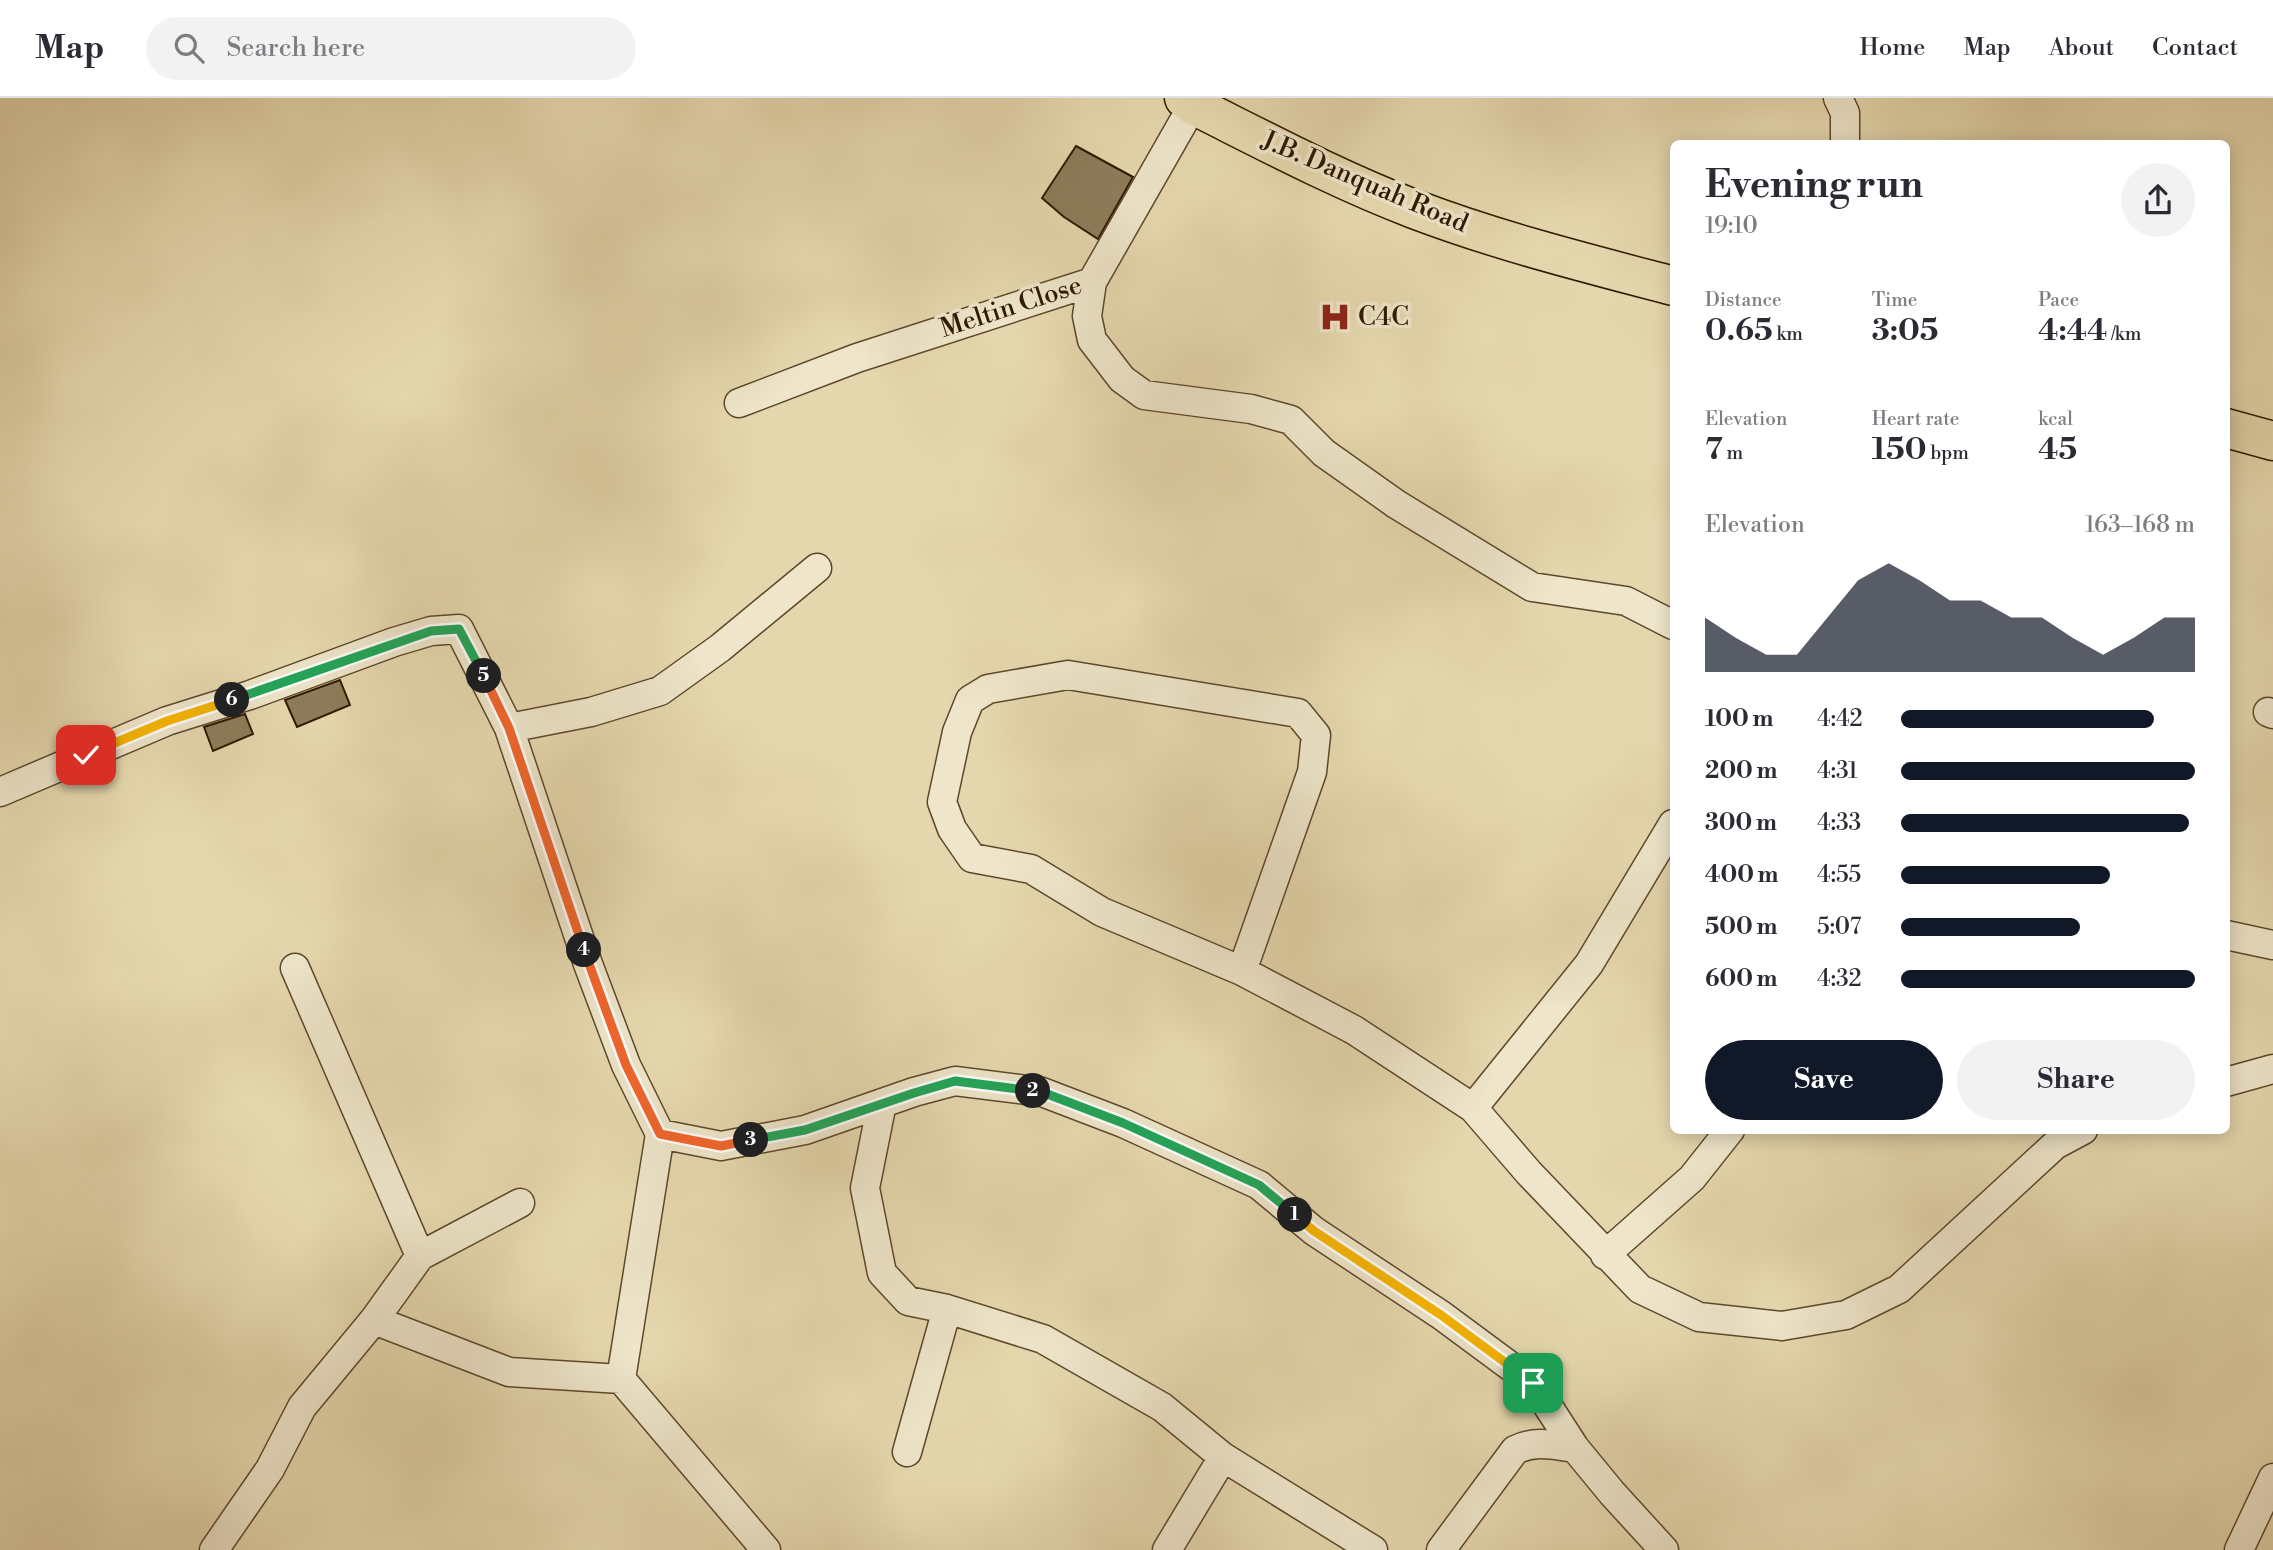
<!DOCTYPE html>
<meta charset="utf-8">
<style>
body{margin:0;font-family:"Libre Bodoni",serif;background:#f2f2f3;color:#2b2b33;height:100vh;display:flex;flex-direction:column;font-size:26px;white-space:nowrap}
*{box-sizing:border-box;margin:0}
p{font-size:23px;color:#7c7c81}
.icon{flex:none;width:38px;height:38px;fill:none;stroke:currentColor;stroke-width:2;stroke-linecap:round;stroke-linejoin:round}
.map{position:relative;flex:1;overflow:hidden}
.details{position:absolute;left:1670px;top:42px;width:560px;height:994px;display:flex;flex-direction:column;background:#fff;border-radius:10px;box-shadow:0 4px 18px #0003}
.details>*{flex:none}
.pin{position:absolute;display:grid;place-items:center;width:60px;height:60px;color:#fff;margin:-30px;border-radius:14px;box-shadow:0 4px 10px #0006}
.km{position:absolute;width:35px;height:35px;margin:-18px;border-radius:50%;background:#222;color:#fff;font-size:19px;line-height:35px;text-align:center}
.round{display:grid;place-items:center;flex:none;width:74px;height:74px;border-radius:37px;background:#f2f2f3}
.headline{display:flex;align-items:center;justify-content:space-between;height:119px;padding:0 35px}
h1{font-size:38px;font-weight:700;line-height:52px}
.figures{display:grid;grid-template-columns:repeat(3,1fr);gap:10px;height:119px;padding:7px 35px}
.figures div{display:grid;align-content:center}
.figures b{font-size:30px;font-weight:700}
.figures small{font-size:19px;font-weight:400}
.figures p{font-size:19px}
.chart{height:196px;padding:14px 35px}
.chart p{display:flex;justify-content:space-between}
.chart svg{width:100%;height:126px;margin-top:7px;fill:#111827;opacity:.7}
.primary-button{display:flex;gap:14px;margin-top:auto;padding:14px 35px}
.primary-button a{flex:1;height:80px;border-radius:42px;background:#111827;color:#fff;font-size:28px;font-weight:700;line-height:80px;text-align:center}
.primary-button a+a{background:#f2f2f3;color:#2b2b33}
ul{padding:0 35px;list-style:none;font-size:23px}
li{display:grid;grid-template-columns:112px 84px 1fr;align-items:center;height:52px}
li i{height:18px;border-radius:9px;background:#111827}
header{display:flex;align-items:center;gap:42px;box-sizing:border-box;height:98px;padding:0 35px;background:#fff;border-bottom:2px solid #e1e1e2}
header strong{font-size:33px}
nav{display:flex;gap:38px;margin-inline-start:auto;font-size:24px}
.search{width:490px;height:63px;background:#f2f2f3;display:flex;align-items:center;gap:18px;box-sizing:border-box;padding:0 24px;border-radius:38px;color:#7c7c81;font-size:26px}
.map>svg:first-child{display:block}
.building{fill:#8d7c5a;stroke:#2e1900;stroke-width:2}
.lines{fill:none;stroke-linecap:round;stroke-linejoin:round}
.minor-casing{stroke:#5c482b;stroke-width:31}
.highway-casing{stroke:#2e1900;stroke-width:41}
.minor{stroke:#eee5ca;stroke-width:28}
.highway{stroke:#e5d7ad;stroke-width:38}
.split-1-casing{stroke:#fff;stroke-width:14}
.split-2-casing{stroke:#fff;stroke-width:14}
.split-3-casing{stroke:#fff;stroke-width:14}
.split-4-casing{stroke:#fff;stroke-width:14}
.split-5-casing{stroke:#fff;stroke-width:14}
.split-6-casing{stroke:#fff;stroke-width:14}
.split-7-casing{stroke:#fff;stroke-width:14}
.split-1{stroke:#f5b400;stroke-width:9}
.split-2{stroke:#22a559;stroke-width:9}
.split-3{stroke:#22a559;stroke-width:9}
.split-4{stroke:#f0652b;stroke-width:9}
.split-5{stroke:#f0652b;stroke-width:9}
.split-6{stroke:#22a559;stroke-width:9}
.split-7{stroke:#f5b400;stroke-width:9}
.labels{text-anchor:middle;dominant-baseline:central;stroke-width:7;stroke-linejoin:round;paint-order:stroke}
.street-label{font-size:26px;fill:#2e1900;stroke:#eee5ca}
.poi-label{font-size:26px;fill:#2e1900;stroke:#eee5ca;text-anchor:start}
</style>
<header>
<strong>Map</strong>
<div class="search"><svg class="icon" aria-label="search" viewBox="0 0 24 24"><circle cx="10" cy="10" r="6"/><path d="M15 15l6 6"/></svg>Search here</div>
<nav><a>Home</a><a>Map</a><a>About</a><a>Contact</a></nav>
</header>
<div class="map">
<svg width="2273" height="1452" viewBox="0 0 2273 1452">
<rect width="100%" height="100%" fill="#e5d7ad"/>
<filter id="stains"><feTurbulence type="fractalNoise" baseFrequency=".00286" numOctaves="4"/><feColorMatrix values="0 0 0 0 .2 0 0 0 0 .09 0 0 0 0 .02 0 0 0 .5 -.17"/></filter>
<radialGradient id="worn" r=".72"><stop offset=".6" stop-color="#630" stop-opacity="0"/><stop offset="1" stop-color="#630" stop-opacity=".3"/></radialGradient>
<path class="building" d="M1076,48L1133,79L1098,141L1064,119L1042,100Z
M340,582L350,607L297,629L285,602Z
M245,616L253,636L213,653L204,629Z"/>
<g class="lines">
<defs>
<path id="minor" d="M1838,0L1845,15V46
M1092,184L1087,218L1092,242L1122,281L1144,297L1251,311L1291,322L1324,355L1396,406L1532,489L1626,503L1673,527
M739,305L857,260L1092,184L1193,7L1194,0
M2268,614L2273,616
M509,630L591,614L660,593L720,550L817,470
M0,694L167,623L250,597L394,544L431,533L459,531L509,630L588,866L626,967L660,1036L621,1281L509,1274L374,1222
M2226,837L2273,847
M1242,873L1312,674L1316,637L1298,615L1068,577L988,591L970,602L957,634L942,704L952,731L972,760L1031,771L1102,814L1242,873L1354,932L1473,1010L1529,1075L1640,1191L1699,1219L1782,1228L1846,1217L1899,1191L2055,1047L2083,1032
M2226,984L2273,971
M882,1005L865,1090L882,1175L908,1203L947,1211L1043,1241L1162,1309L1223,1359L1373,1452
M1473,1010L1589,866L1673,726
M660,1036L721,1048L805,1032L914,994L955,983L1042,994L1123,1025L1259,1087L1314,1133L1441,1217L1533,1285L1575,1350L1612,1395L1664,1452
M1605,1157L1692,1080L1730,1032
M420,1158L520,1105
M621,1281L766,1452
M907,1354L947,1211
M214,1452L270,1371L302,1309L374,1222L420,1158L295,870
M1167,1452L1223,1359
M1441,1452L1515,1352C1535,1342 1553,1347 1575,1350
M2239,1452L2273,1380"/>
<path id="highway" d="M1184,0L1193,7C1265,43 1338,82 1414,111C1498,143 1586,165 1673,188
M2226,330L2273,343"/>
</defs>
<use href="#minor" class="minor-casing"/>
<use href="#highway" class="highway-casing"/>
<use href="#minor" class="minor"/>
<use href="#highway" class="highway"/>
</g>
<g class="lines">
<defs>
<path id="split-1" d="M1295,1117L1314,1133L1441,1217L1533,1285"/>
<path id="split-2" d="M1033,993L1042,994L1123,1025L1259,1087L1295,1117"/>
<path id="split-3" d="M751,1042L805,1032L914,995L955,983L1033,993"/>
<path id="split-4" d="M584,852L626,967L660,1036L721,1048L751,1042"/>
<path id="split-5" d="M484,578L509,630L584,852"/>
<path id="split-6" d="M232,602L431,533L459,531L484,578"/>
<path id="split-7" d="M86,657L167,623L232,602"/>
</defs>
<use href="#split-1" class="split-1-casing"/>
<use href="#split-2" class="split-2-casing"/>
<use href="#split-3" class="split-3-casing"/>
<use href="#split-4" class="split-4-casing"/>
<use href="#split-5" class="split-5-casing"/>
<use href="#split-6" class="split-6-casing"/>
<use href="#split-7" class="split-7-casing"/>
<use href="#split-1" class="split-1"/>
<use href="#split-2" class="split-2"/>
<use href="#split-3" class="split-3"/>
<use href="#split-4" class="split-4"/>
<use href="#split-5" class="split-5"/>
<use href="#split-6" class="split-6"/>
<use href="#split-7" class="split-7"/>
</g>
<defs>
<symbol id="hospital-bare" viewBox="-9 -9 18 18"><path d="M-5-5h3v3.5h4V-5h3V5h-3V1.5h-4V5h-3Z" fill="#8f2418" stroke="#eee5ca" stroke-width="2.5" paint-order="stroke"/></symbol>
</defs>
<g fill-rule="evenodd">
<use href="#hospital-bare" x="1313" y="197" width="44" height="44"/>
</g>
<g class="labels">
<g class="street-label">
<text transform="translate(1365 84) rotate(23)">J.B. Danquah Road</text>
<text transform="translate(1011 209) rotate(-18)">Meltin Close</text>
</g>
<g class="poi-label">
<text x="1358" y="219">C4C</text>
</g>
</g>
<rect width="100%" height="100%" filter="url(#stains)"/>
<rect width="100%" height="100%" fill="url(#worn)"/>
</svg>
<div class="pin" style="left:1533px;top:1285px;background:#1e9e55"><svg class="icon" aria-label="arrive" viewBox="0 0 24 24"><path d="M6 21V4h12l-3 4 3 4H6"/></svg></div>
<div class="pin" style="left:86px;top:657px;background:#d93025"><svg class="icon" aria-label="check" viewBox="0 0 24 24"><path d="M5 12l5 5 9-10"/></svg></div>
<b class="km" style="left:1295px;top:1117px">1</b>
<b class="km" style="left:1033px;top:993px">2</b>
<b class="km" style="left:751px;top:1042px">3</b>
<b class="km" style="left:584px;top:852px">4</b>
<b class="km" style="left:484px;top:578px">5</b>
<b class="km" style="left:232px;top:602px">6</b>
<section class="details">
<div class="headline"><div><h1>Evening run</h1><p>19:10</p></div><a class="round"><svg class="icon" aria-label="share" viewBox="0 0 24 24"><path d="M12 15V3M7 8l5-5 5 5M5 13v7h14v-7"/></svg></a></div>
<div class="figures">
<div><p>Distance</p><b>0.65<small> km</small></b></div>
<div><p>Time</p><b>3:05</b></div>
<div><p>Pace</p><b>4:44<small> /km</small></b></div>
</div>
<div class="figures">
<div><p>Elevation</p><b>7<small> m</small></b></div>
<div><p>Heart rate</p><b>150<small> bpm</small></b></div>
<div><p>kcal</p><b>45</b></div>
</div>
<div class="chart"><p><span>Elevation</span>163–168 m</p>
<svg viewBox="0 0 160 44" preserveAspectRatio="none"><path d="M0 44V25L10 32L20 38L30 38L40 25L50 12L60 6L70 12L80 19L90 19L100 25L110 25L120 32L130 38L140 32L150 25L160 25V44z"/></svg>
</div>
<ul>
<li><b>100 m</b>4:42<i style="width:86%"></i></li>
<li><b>200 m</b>4:31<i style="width:100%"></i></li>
<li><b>300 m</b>4:33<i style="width:98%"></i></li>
<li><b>400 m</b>4:55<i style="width:71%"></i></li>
<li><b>500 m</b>5:07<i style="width:61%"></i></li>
<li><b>600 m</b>4:32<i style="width:100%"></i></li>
</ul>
<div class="primary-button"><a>Save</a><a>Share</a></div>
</section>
</div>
